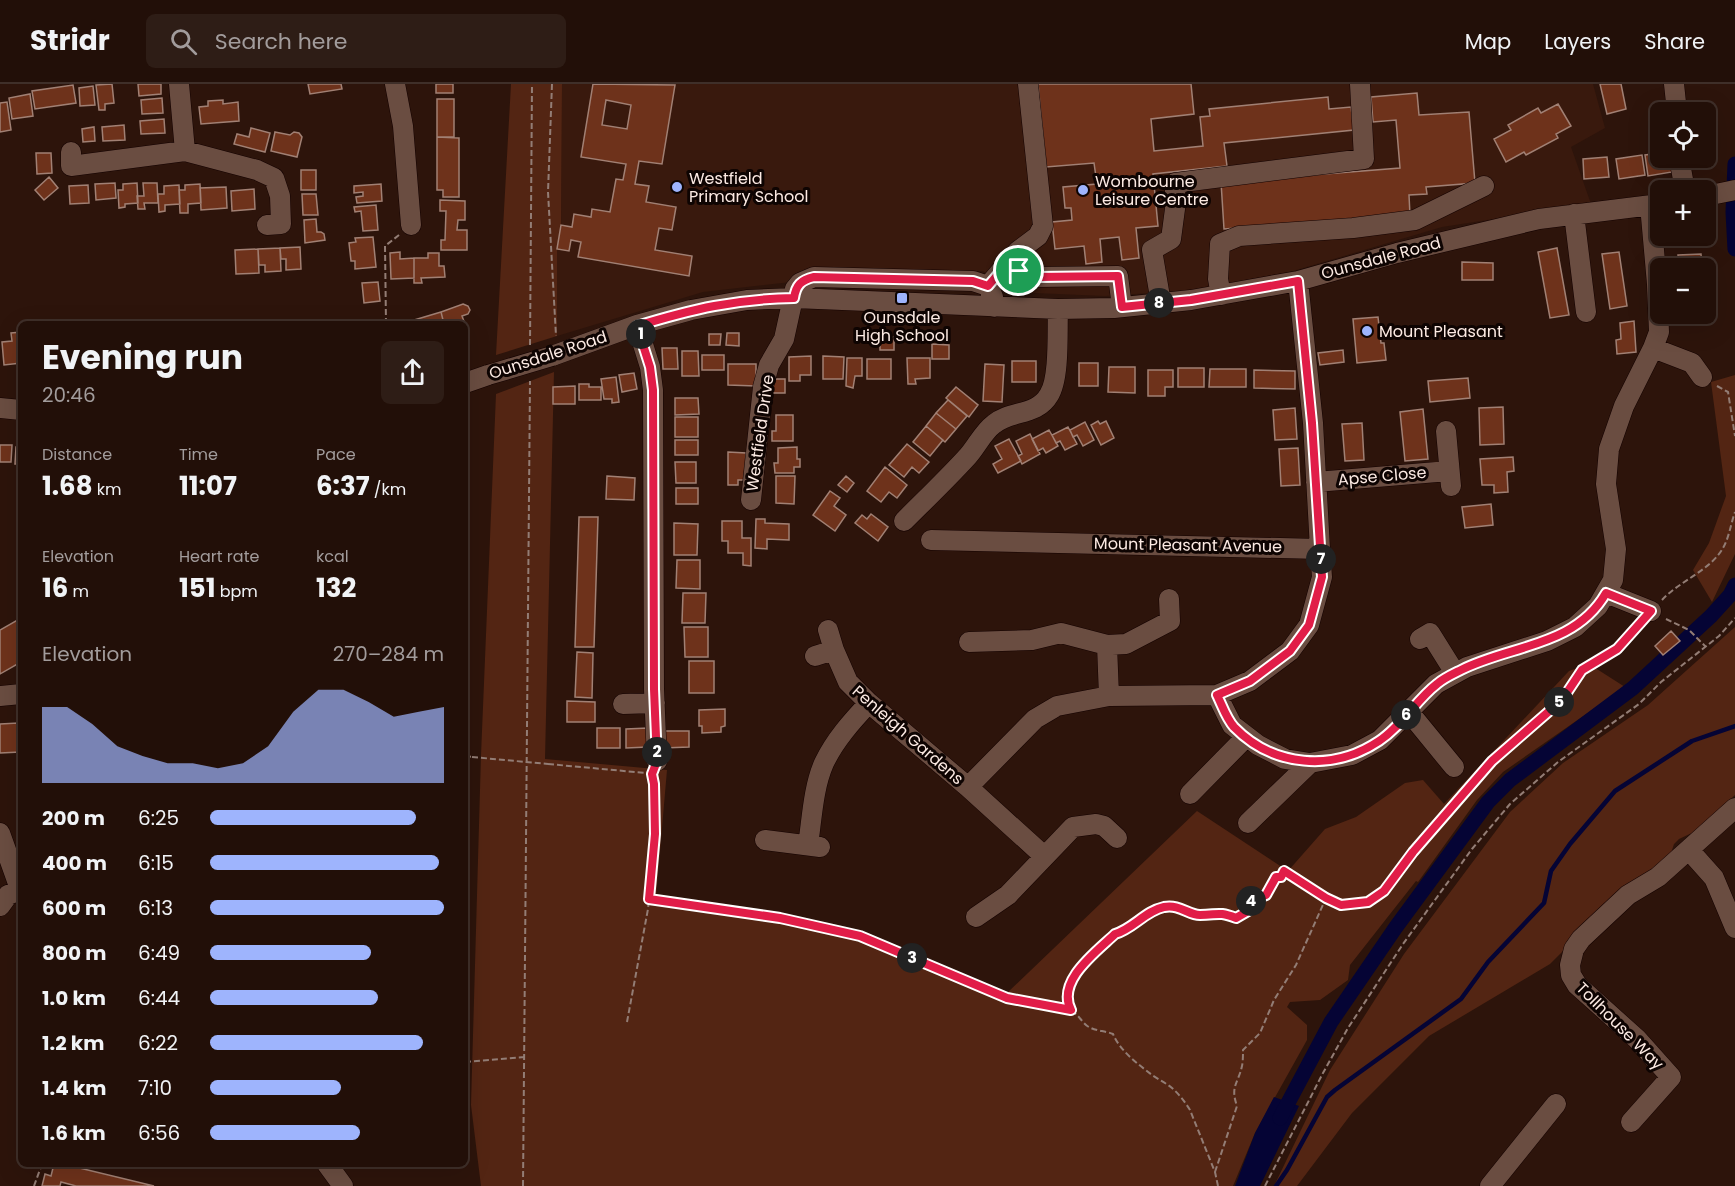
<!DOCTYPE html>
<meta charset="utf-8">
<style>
body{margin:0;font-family:Poppins,sans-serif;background:#2e1d16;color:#f1f3f6;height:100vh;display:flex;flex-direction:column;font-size:22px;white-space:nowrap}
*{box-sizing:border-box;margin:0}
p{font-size:20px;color:#a29c9c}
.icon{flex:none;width:33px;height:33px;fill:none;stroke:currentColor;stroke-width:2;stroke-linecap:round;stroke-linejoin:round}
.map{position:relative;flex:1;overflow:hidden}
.drawer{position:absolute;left:18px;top:237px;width:450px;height:846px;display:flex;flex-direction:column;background:#220f08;border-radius:9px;box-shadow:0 6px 24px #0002,0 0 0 2px #3f2f29}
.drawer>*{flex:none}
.fabs{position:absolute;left:1650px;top:18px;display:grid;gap:12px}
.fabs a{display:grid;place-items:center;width:66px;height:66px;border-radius:9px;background:#220f08;box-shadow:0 6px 24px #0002,0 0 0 2px #3f2f29;font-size:30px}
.pin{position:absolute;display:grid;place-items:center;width:51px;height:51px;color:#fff;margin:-26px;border:3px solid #fff;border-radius:50%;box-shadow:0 2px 6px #0007}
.km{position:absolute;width:30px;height:30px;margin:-15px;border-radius:50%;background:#222;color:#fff;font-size:16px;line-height:30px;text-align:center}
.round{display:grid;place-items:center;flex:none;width:63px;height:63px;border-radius:9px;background:#2e1d16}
.overview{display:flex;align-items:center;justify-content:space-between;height:102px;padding:0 24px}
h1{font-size:33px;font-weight:700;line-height:45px}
.stats{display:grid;grid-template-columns:repeat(3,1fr);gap:9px;height:102px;padding:6px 24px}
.stats div{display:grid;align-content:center}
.stats b{font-size:26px;font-weight:700}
.stats small{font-size:16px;font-weight:400}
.stats p{font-size:16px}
.chart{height:168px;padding:12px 24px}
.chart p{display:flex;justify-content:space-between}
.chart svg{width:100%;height:108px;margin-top:6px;fill:#9eb4fd;opacity:.7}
ul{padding:0 24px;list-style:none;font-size:20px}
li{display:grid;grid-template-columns:96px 72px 1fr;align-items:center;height:45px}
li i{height:15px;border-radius:8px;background:#9eb4fd}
header{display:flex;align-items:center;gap:36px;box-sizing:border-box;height:84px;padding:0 30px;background:#220f08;border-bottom:2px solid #3f2f29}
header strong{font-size:28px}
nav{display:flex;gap:33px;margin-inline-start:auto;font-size:21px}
.search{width:420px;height:54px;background:#2e1d16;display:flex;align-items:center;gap:15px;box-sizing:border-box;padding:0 21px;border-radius:9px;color:#a29c9c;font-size:22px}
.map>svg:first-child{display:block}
.built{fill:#39190d}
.green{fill:#532513}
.water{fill:#050435}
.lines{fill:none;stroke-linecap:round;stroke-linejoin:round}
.stream{stroke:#050435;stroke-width:4.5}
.canal{stroke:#050435;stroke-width:15}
.building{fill:#6e321b;stroke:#a18074;stroke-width:1.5;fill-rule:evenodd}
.minor-casing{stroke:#140200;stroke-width:21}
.path{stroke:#937d75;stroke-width:2;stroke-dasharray:6 3;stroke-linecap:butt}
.minor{stroke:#6a4d41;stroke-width:20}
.minor-bridge-casing{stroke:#140200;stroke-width:21;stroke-linecap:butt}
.path-bridge{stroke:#937d75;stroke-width:2;stroke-dasharray:6 3;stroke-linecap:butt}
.minor-bridge{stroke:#6a4d41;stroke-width:20}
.route-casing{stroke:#fff;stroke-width:12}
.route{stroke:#e11d48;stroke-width:8}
.poi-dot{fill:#9eb4fd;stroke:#0e0402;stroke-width:2}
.labels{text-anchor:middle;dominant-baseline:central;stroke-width:6;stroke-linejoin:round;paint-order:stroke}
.poi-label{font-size:16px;fill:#fceae3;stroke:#0e0402;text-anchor:start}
.street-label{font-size:16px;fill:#fceae3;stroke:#0e0402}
</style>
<header>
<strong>Stridr</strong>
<div class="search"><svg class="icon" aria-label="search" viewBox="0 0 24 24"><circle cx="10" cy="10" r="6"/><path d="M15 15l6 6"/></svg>Search here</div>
<nav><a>Map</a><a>Layers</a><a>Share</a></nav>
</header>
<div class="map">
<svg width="1735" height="1102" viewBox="0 0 1735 1102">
<rect width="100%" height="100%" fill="#2d140b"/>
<path class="built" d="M562,0H1593L1605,44L1571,63L1591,120L1442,143L1293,187L1195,206L1105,212L1012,208L983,187L804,186L791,198L703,208L557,252V165L561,141Z"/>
<path class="green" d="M511,0H562L561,141L557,165V252L496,271Z
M554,288L545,675L667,686L656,813L797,833L861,847L1007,909L1197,727L1288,787L1325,745L1356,733L1405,699L1423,696L1444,720L1569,587L1589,580L1625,603L1503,688L1477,716L1418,798L1416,797L1350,881L1348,896L1320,916L1290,918L1287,923L1307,941V956L1255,1049L1233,1102H481L471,1021L481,671L496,310Z
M1735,291V470L1712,518L1693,486L1709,459L1726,412L1711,298Z
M1735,543V711L1694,748L1679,755L1674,760L1670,772L1625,805L1550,880L1429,952L1352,1029L1297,1102H1274L1330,986L1404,870L1510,728L1563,679L1648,621Z"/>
<path class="water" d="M1274,1013L1299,1022L1260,1102H1235L1255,1049Z"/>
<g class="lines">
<path class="stream" d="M1276,1102L1287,1086L1327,1013L1335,1006L1461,915L1488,878L1544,819L1551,787L1570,760L1615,707L1692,657L1735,642"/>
<path class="canal" d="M1735,80L1733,128L1735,165
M1280,1034L1331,938L1396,843L1488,718L1510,696L1633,604L1711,532L1730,511L1735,501"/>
</g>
<path class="building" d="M112,0L114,19L105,20V26H99L96,1Z
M138,0H161V10L139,12Z
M308,0H341L342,5L310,10Z
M436,0H453V9H436Z
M593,0L675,1L662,80L639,77L635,100L649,102L646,118L676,123L672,146L659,144L655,166L692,172L689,192L578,173L581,158L571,156L569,167L557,165L561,141L572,143L574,130L591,133L592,125L610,128L616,95L623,96L626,80L581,73ZM606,16L631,21L627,45L602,41Z
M1038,0H1191L1194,30L1151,35L1154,67L1203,62L1200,33L1210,32L1209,25L1328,13L1329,25L1351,23L1354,46L1224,59L1227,82L1153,90L1158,142L1136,144L1139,174L1122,176L1119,153L1100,155L1102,178L1086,180L1084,162L1055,165L1052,138L1072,136L1071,124H1065L1063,103L1097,100L1094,79L1046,83Z
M1600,0H1621L1626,25L1607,30Z
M73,1L76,19L35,25L32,7Z
M93,2L95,21L80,22L79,4Z
M1417,9L1419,31L1469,28L1475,99L1426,103L1427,110L1409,111L1410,131L1224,145L1221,98L1400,84L1396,36L1373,38L1371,13Z
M30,10L33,32L12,35L9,14Z
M162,14L163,29L142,30L141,16Z
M437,15H454V53H437Z
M223,16V20L238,18L239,37L201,40L199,23L208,22V17Z
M7,18L11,46L0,48V19Z
M1558,20L1571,42L1556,50L1558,54L1526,71L1524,68L1506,78L1494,55L1511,46L1508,41L1538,24L1541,29Z
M164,35L165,49L141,50L140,37Z
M124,41L125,56L103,57L102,43Z
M94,43L95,57L83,58L82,45Z
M251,44L270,49L265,68L234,60L237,50L249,53Z
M275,48L290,51L294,48L299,49L302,53L297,73L271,67Z
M437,53L459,54V113H443V106H437Z
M36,69H51L52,89L37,90Z
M1660,69V74H1670L1672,88L1648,92L1645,71Z
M1642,71L1645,91L1619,95L1616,75Z
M1607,73L1609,93L1584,95L1583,75Z
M301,86H316V106H301Z
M49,93L58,104L44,116L35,106Z
M115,99L116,114L96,116L95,100Z
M137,99L138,119L125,120V123L119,124L118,106H123V100Z
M143,99H157L158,119H144L145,125H138L137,112H144Z
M200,100L201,119L188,120V129H180L179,106H185V101Z
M381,100L382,117L357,119L356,113L363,112V108L354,109V102Z
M88,101L89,119L70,120L69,102Z
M179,101L180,120L165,121V127L159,128L158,110H164V102Z
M226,103L227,124L201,126L200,104Z
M254,105L255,125L232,127L231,107Z
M302,110H316L318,131H303Z
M440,116L465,117V136H458L457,146H467V166H441V156H445L446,127H440Z
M376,121L378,146L363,147L361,127L355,128L354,123Z
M316,135L317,148H321L324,150L325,156L305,159L304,136Z
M1678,152H1702L1694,163Z
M373,153L376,183L355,185V177H351L349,159L356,158L355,154Z
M300,163L301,185L286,186V175H281L280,164Z
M280,164L281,187L265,188V181H259L258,165Z
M1557,164L1569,231L1550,234L1538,168Z
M258,165L259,189L236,190L235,166Z
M400,168V175L414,174V194L391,195L390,169Z
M1619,168L1627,222L1610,225L1602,170Z
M428,169H439V182H444L445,193L421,194L422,199H414V174H428Z
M1701,170L1702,184H1679L1678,171Z
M1462,178L1493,179V196H1462Z
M378,198L380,217L364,219L362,199Z
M463,220L468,222L470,226L468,230L462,232L465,240H444L441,228Z
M441,228L444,240H415L414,236Z
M1378,233L1381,259H1384L1386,276L1357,279L1353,235Z
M1634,237L1636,268L1617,270L1616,256L1621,255L1620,239Z
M21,248V279L4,281L2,258L12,257L11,249Z
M727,249H739V262L726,261Z
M709,250H721L720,261H709Z
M880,253H894V266H880Z
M932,260L949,261V275H932Z
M662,264H677L678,285H663Z
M1343,266L1344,278L1320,281L1318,269Z
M682,267H698L699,292H682Z
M702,271H724V286H702Z
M811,272V291H800V297H789V273Z
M823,272L844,273L843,295H823Z
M847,274H862V292H855L853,304L846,302Z
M907,274H930V294L915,295L916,300H908Z
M867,275H891V295H867Z
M1012,277H1036V298H1012Z
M1079,279H1098V302H1079Z
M728,280H756V302L728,301Z
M985,280L1004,281L1002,318L983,317Z
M1109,283H1135V309L1108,308Z
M1178,284H1204V303H1178Z
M1210,285H1246V303H1209Z
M1148,286H1173V303H1165V312H1148Z
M1254,286L1295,287V305L1254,304Z
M634,289L637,305L622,308L619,291Z
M616,293L619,318L612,319V315H604L601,295Z
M1468,294L1470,314L1430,318L1428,297Z
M773,295H785V309H773Z
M579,300H589V303H601V316H579Z
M575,302V320H553V303Z
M956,303L978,321L969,333L946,314Z
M675,314H698L699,330L675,331Z
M948,316L967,332L956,345L936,329Z
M1503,323L1504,360L1480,361L1479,324Z
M1295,324L1297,355L1275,356L1273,326Z
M1423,325L1428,375L1405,377L1400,328Z
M936,329L956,345L945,358L926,342Z
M776,331H793V357H772V347H776Z
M675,333H698V353H675Z
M1098,337L1100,340L1106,337L1114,354L1101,361L1091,341Z
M1085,338L1094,356L1083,362L1077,351L1073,353L1070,346Z
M1362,339L1364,376L1345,377L1342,340Z
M926,342L943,356L930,372L913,358Z
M1068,343L1077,360L1065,366L1060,357L1056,359L1052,351Z
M1049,346L1058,362L1046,369L1043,364L1038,367L1032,355Z
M1030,350L1040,370L1022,380L1018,372L1022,370L1016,357Z
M1009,355L1021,377L998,389L993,380L1002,375L995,362Z
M675,356H698V371H675Z
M907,360L929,378L919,389L912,383L904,393L889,381Z
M0,361H12L11,378H0Z
M16,363H21V380H15Z
M797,363V375H800V383H794V389H775L774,379H778V364Z
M1298,364L1300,401L1281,402L1279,365Z
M728,368L746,369L745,396H738V401H728Z
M1513,373L1514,387L1507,388L1508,408L1494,409V401H1482L1480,375Z
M675,378H696V399H676Z
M885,383L907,401L897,414L889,408L881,418L867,407Z
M607,392L635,394L634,416L606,415Z
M776,392H795L794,420L776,419Z
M846,392L854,399L847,408L838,401Z
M676,404H698V420H676Z
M830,407L840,414L834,422L846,431L835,447L813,431Z
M1491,420L1493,441L1465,444L1462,423Z
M871,430L888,443L878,457L855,439L862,431L867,435Z
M579,433H598L594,563H575Z
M756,435H765V439L789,440V456L767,455V465L755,464Z
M722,437H742V454H751V482L743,481V469H728V457H722Z
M674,439L698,440L697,471H674Z
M677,476H700V505L676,504Z
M683,509H706L705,539H682Z
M21,534V578L0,590V546Z
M684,543H708V573H685Z
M1671,547L1680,557L1663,571L1655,562Z
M577,568L593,569L592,614L575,613Z
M689,577H714V609H689Z
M567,617L595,618V638H567Z
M725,625V642L721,643V648L702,649V642H699V626Z
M18,639L20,668L0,669V640Z
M597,644H620V664H597Z
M648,644V663L626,664V645Z
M663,647H689V663L663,664Z
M54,1080H63L154,1102H76L61,1098L60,1102H42L45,1090L51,1092Z"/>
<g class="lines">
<defs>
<path id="minor" d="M179,0L185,67
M395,0L403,42L411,141
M1674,0L1677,28
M71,68V82L185,67L257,86L274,94L280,112L281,140L267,141
M1679,74L1685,106
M1706,112L1735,106
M1574,130L1586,228
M1006,181L1037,193L1118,192L1122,223
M988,202L1018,167L1038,152L1043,142L1028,0
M1221,211L1218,195L1220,160L1239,152L1353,144L1415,136L1484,102
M1161,219L1152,166L1171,155L1175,125V99L1364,75L1360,0
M637,241L650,283L653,306L654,605L657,677
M1653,264L1692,279L1702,293
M552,272L637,241L691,226L747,216L794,214L1058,225L1114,224L1191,216L1298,197L1397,169L1539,135L1660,120
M465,299L488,291
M0,324L21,326
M1446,347L1451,402
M1316,398L1449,387
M751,416L763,303L769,281L784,255L795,205L800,199L814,193L973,197L988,202L993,213L994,223
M904,437C925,416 948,394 968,372C977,362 983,348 994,340C1011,326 1037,332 1049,311C1060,294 1057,246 1058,225
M931,456L1320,465L1313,339L1298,197
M1606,509L1651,527
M828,546L834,566L848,598L869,619L968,703L1044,772
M1420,555L1430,549L1455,589
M969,558L1032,556L1061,549L1107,561L1126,560L1170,537L1169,515
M1107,561L1109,612
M815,572L834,566
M1217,611L1232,641L1258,661L1285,675L1310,679L1352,671L1380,656L1436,600L1467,583L1547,557L1575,543L1598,522L1613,496L1616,465L1606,400L1609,365L1624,322L1653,264L1659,248L1657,200L1650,121
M0,612L21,610
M623,620L655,619
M1409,628L1454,683
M968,703L1035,635L1057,622L1109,612L1217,611L1250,597L1290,567L1309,541L1322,493L1320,465
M1190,710L1246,653
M1248,739L1310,679
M0,749L21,808
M765,756L820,763
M808,761C812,735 813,704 824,679C835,656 852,637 869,619
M1689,766L1714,794L1735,844
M0,822L8,811L20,806
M976,833L1008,811L1073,743L1096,740L1104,742L1117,754
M1631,1038L1671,993L1637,955L1577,901L1571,891L1570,881L1574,865L1581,855L1628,811L1658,793L1735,724
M327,1080L343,1102
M1490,1102L1556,1020"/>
</defs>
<use href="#minor" class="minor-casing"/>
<path class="path" d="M552,0L548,108L556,252
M386,240L385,162L399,151
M530,261L532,0
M1717,302L1728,308L1735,352
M1662,516C1678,498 1711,486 1723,464C1729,454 1731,439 1735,428
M1666,535L1689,546L1705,562
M465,672L472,673
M548,680L646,689
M649,815L780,834L860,852L1007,914L1071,926
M627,938L648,825L655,750V700L652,692
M465,978L525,973
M1215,1088L1237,1022C1230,1002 1238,1000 1242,982C1243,977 1243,971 1243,966L1260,949L1274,916L1296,881L1326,814L1341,821L1368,818L1384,807L1398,790L1413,768L1492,677L1562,616L1582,586L1617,565L1639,540
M34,1102L42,1080
M523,1102L530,297
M1218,1102L1215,1088L1190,1026C1185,1018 1179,1010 1172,1004C1166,999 1159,996 1152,991C1138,980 1120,967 1113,950C1106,947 1097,947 1091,944C1085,942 1081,935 1077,931C1047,904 1096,868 1115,850L1122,848L1147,830L1164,823H1178L1197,831L1218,828L1236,834L1248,827L1252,816L1266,811L1276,793H1281L1284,787L1326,814
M1265,1102L1323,989L1348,944L1403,860L1472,765L1510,720L1558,678L1639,620L1661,598L1719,552L1735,534"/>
<use href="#minor" class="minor"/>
<defs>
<path id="minor-bridge" d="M488,291L552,272"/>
</defs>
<use href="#minor-bridge" class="minor-bridge-casing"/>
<path class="path-bridge" d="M472,673L548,680"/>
<use href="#minor-bridge" class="minor-bridge"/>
</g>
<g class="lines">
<defs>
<path id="route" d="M1006,181L1037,193L1118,192L1122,223L1191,216L1298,197L1312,339L1322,493L1309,541L1290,567L1250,597L1217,611C1222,621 1226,634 1234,643C1273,683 1333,688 1379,657C1402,642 1416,616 1437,600C1444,594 1453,590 1461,586C1510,561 1575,563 1606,509L1651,527L1617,565L1582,586L1562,616L1492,677L1413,768L1384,807L1368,818L1341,821L1326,814L1284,787L1281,793H1276L1266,811L1252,816L1248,827L1236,834C1218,827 1218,831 1200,831C1188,831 1180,820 1164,823C1145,827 1133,845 1115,850C1096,868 1056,897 1071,926L1007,914L860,852L780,834L649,815L655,750L654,700L652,690L657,677L654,605L653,306L650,283L637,242C693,225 735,215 794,214C796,201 801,196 814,193L973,197L988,202Z"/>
</defs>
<use href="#route" class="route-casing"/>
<use href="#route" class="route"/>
</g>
<g class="poi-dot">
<circle cx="677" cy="103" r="6"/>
<circle cx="1083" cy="106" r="6"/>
<rect x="896" y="208" width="12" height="12" rx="3"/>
<circle cx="1367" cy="247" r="6"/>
</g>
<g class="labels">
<g class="poi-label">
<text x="689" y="94">Westfield<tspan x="689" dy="18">Primary School</tspan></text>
<text x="1095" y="97">Wombourne<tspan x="1095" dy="18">Leisure Centre</tspan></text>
<text x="902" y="233" text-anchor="middle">Ounsdale<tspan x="902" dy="18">High School</tspan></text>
<text x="1379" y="247">Mount Pleasant</text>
</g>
<g class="street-label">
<text transform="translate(1381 174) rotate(-15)">Ounsdale Road</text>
<text transform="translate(548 271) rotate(-18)">Ounsdale Road</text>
<text transform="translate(760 349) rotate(-82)">Westfield Drive</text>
<text transform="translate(1382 392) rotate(-5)">Apse Close</text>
<text transform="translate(1188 461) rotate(1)">Mount Pleasant Avenue</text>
<text transform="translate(908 651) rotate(41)">Penleigh Gardens</text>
<text transform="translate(1620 942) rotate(45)">Tollhouse Way</text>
</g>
</g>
</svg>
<div class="fabs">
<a><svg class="icon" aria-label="locate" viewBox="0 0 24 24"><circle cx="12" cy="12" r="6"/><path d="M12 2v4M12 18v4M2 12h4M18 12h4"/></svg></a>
<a>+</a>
<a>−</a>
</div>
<div class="pin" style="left:1019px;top:187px;background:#1e9e55"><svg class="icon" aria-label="arrive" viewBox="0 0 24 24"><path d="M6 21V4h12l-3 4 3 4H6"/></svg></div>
<b class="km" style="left:641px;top:250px">1</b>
<b class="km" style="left:657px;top:668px">2</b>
<b class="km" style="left:912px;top:874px">3</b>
<b class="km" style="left:1251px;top:817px">4</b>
<b class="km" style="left:1559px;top:618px">5</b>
<b class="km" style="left:1406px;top:631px">6</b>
<b class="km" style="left:1321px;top:475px">7</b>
<b class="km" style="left:1159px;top:219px">8</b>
<section class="drawer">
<div class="overview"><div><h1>Evening run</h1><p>20:46</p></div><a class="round"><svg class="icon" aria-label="share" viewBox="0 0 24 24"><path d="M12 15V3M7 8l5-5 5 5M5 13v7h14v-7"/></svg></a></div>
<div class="stats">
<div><p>Distance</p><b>1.68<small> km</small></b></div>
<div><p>Time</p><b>11:07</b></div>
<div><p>Pace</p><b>6:37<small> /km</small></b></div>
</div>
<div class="stats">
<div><p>Elevation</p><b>16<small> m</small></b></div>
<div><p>Heart rate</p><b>151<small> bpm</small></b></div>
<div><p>kcal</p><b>132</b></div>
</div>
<div class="chart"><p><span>Elevation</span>270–284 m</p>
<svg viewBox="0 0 160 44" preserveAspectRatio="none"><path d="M0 44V13L10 13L20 20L30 29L40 33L50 36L60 36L70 38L80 36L90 29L100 15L110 6L120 6L130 11L140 17L150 15L160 13V44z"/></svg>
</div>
<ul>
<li><b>200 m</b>6:25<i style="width:88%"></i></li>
<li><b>400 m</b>6:15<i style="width:98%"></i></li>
<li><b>600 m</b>6:13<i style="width:100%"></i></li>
<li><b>800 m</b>6:49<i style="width:69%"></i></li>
<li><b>1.0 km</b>6:44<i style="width:72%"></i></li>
<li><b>1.2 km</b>6:22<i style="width:91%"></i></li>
<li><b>1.4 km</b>7:10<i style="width:56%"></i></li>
<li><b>1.6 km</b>6:56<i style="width:64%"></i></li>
</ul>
</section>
</div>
